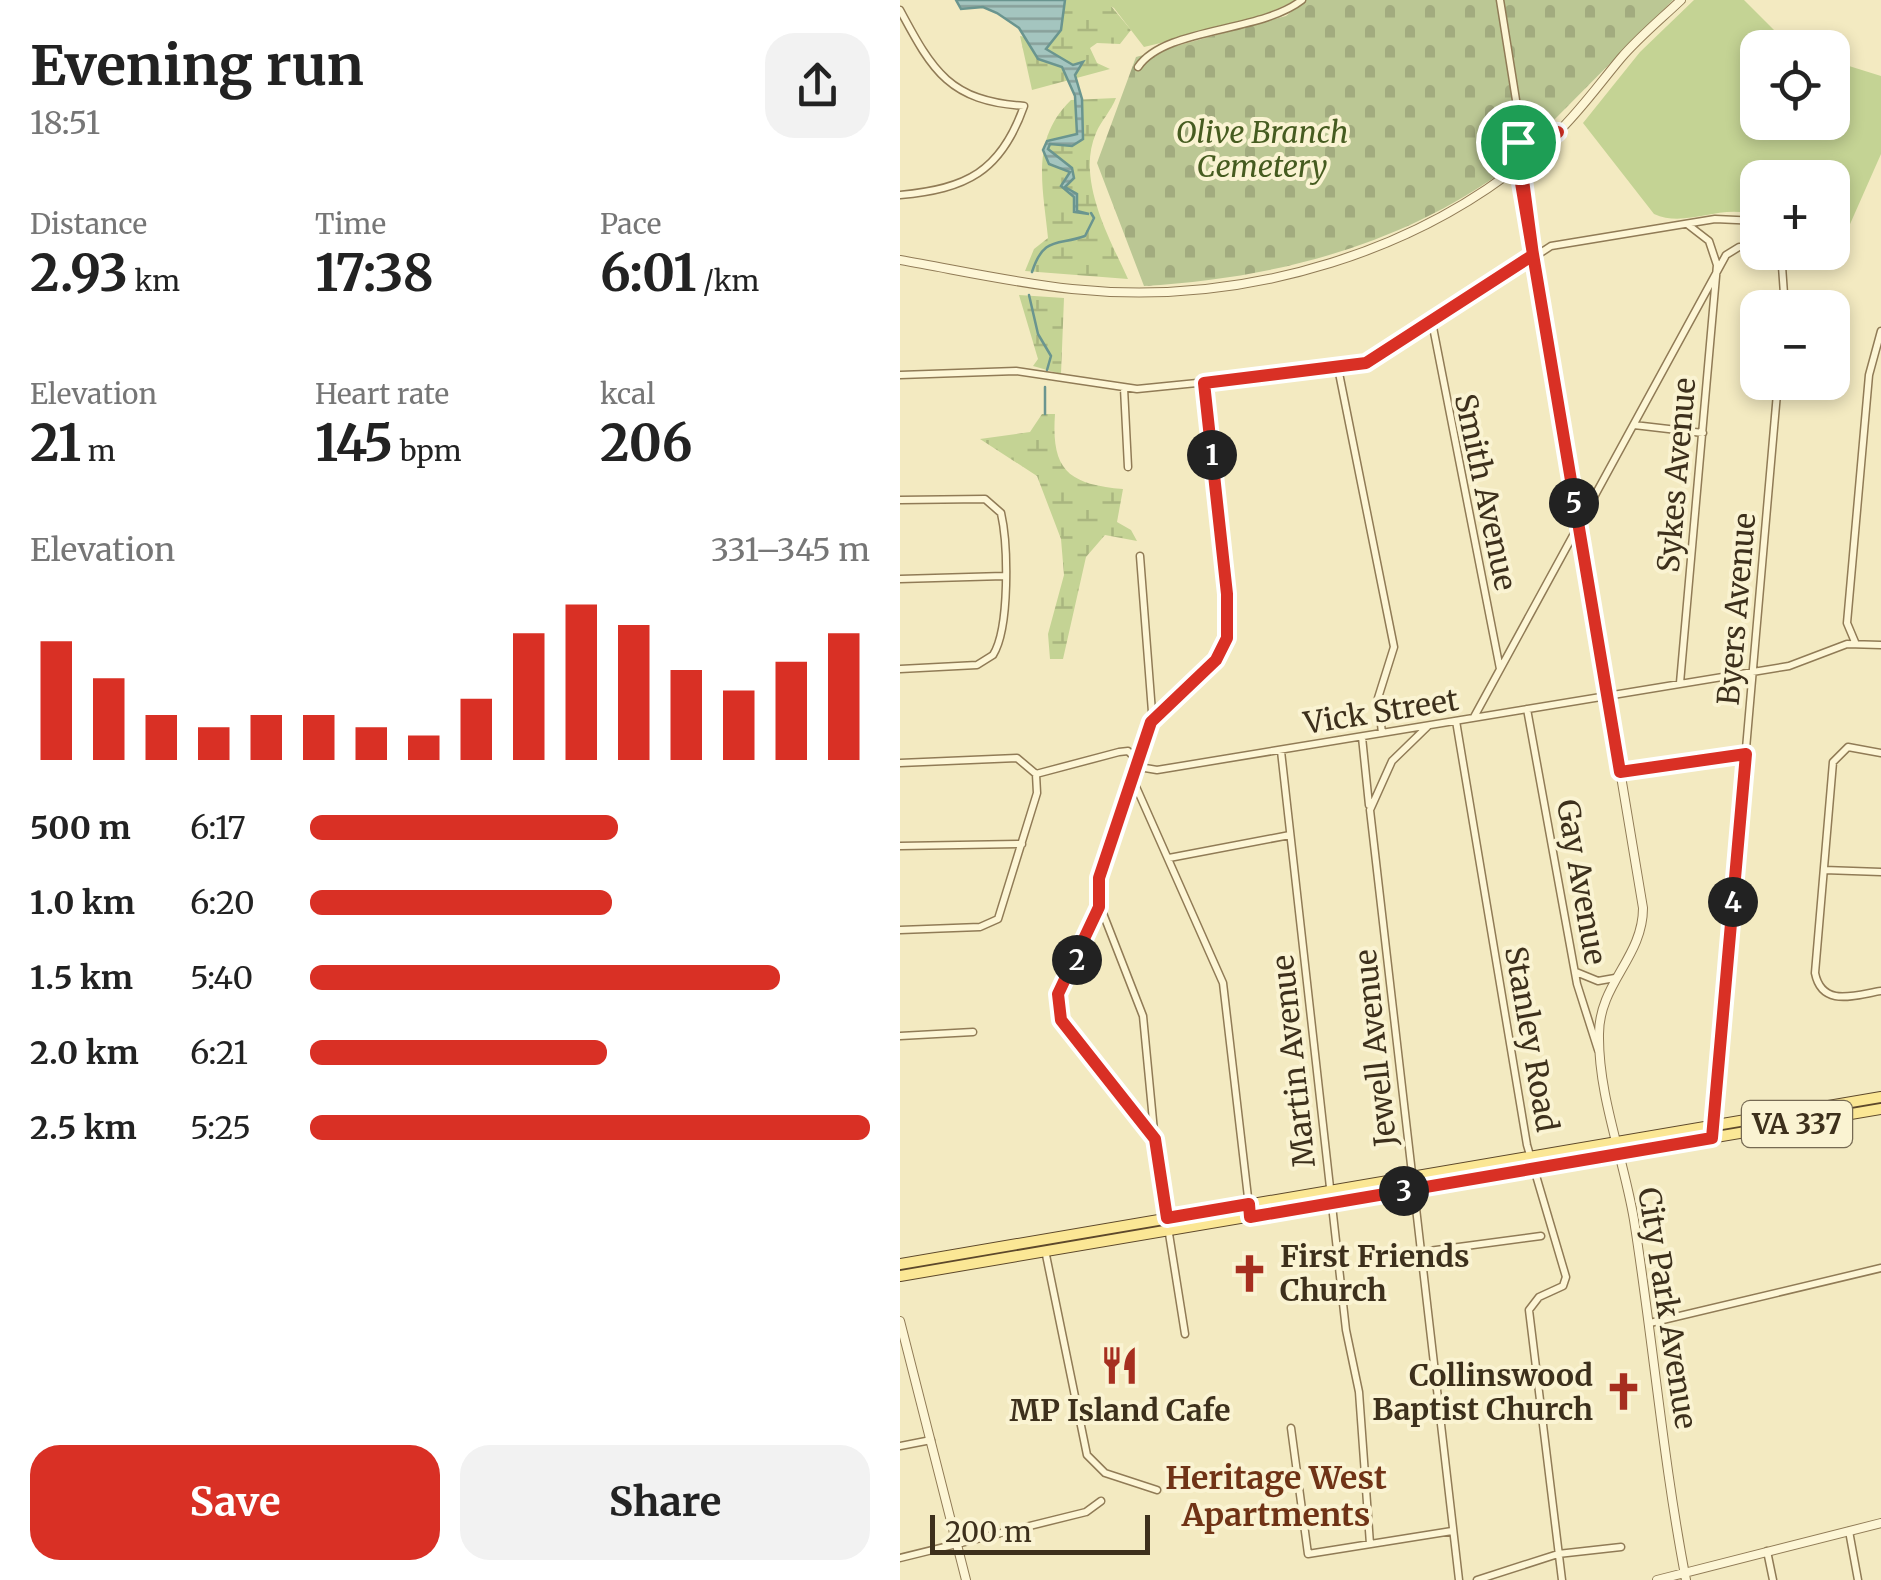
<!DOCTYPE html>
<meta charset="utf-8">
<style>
body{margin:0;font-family:Merriweather,serif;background:#f2f2f2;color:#222;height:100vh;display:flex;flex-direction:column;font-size:38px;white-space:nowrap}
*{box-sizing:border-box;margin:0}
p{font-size:32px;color:#767676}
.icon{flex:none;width:55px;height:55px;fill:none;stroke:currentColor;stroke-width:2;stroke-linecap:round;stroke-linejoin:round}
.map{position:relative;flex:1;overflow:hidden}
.sheet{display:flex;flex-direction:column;background:#fff;width:900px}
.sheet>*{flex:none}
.tools{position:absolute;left:840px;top:30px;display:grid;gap:20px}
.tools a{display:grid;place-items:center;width:110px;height:110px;border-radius:20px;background:#fff;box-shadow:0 5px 15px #0003;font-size:50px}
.scale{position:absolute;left:30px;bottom:25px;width:220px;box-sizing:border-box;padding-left:10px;border:5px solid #3d301c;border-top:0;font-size:28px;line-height:35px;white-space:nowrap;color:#3d301c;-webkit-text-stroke:8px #faf3d2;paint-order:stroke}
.pin{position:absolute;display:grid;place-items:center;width:85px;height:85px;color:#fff;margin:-42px;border:5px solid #fff;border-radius:50%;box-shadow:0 2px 10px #0007}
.km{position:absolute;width:50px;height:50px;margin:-25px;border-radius:50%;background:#222;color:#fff;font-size:28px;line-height:50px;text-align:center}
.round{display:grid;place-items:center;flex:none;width:105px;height:105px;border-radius:30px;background:#f2f2f2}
.head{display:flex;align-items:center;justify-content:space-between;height:170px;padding:0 30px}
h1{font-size:55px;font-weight:700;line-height:75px}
.metrics{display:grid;grid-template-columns:repeat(3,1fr);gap:15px;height:170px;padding:10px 30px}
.metrics div{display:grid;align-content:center}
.metrics b{font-size:50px;font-weight:700}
.metrics small{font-size:28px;font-weight:400}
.metrics p{font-size:28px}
.chart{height:280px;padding:20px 30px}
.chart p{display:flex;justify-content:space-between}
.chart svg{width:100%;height:180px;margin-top:10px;stroke:#d93025;stroke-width:6}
.cta{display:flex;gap:20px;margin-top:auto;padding:20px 30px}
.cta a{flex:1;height:115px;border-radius:30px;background:#d93025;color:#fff;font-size:40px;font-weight:700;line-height:115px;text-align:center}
.cta a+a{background:#f2f2f2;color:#222}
ul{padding:0 30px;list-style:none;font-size:32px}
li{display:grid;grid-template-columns:160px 120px 1fr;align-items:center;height:75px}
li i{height:25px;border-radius:12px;background:#d93025}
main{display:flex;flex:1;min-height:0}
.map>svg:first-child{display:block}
.wetland{fill:url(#wetland-marsh)}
.cemetery{fill:url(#cemetery-stones)}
.green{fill:#c4d394}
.water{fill:url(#water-rules);stroke:#6a958f;stroke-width:2.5}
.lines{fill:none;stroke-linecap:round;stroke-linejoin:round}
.stream{stroke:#6a958f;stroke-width:2.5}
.minor-casing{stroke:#907b56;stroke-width:9}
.tertiary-casing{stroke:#907b56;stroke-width:10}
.primary-casing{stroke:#5d482b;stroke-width:12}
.minor{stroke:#fdf6d6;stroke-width:6}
.tertiary{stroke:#fdf6d6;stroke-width:8}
.primary{stroke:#fbe795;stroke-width:10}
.route-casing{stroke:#fff;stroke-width:20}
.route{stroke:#d93025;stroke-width:12}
.labels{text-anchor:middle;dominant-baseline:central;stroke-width:8;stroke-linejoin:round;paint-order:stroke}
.shield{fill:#faf3d2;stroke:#766a53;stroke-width:2.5}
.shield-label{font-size:28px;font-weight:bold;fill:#3d301c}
.park-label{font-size:30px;font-style:italic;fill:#465c20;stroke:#faf3d2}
.street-label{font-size:30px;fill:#3d301c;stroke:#faf3d2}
.poi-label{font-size:30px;font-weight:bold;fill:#3d301c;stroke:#faf3d2;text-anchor:start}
.neighbourhood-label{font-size:32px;font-weight:bold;fill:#703316;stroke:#faf3d2}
</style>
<main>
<section class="sheet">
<div class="head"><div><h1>Evening run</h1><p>18:51</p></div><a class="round"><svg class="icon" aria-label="share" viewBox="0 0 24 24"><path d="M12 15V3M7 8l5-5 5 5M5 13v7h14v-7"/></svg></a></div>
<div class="metrics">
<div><p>Distance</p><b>2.93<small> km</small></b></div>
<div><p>Time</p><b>17:38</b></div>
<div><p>Pace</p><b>6:01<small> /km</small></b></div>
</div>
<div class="metrics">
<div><p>Elevation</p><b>21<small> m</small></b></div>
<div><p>Heart rate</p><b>145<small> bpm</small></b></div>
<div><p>kcal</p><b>206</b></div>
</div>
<div class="chart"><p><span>Elevation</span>331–345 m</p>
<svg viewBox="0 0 160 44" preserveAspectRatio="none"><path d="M5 44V15M15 44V24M25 44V33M35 44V36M45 44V33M55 44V33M65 44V36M75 44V38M85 44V29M95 44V13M105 44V6M115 44V11M125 44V22M135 44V27M145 44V20M155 44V13"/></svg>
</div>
<ul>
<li><b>500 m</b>6:17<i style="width:55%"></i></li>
<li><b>1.0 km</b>6:20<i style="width:54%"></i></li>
<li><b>1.5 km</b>5:40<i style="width:84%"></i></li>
<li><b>2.0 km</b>6:21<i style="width:53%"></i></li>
<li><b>2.5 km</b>5:25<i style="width:100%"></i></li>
</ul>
<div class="cta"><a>Save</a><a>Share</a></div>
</section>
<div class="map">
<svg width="981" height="1580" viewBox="0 0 981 1580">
<defs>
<pattern id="wetland-marsh" width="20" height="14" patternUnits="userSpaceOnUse" patternTransform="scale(2.5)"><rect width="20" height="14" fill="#c4d394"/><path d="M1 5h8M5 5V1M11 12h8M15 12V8" fill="none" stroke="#a9b57f"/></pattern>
<pattern id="cemetery-stones" width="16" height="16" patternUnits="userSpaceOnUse" patternTransform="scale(2.5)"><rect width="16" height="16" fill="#bbc794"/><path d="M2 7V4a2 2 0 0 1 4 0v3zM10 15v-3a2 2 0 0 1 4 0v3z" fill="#a2ab7f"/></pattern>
<pattern id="water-rules" width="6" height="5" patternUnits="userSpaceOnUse" patternTransform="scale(2.5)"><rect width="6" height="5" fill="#a4c5bf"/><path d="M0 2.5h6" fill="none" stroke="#87a09a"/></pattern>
</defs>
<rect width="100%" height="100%" fill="#f3eac1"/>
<path class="wetland" d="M109,0H206L231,30L220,44L197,43L190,48L197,63L210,69L132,90L120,36L137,39Z
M216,98C211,111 201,121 196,133C176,179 209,237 228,279L125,271L134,249L148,238C143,186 130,140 171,100Z
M119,295L164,298L161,374L133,366L138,359Z
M142,414H155C151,470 168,484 223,489L217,522L231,530L237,541L205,535L186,557L163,659H150L148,634L164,575L161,539L137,476L80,439L130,432Z"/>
<path class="cemetery" d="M406,0H773L652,122L617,115L609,167C501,246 376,278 244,286L197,163L236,57L386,16Z"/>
<path class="green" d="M198,0H397L347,22L244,47L214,8Z
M794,0H844L891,47L858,48V122H932L933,61L981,76V154L943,240L933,241L932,178H858L857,216C822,202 787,229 754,214L683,123L740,52Z"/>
<path class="water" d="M56,0H165L161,30L146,49L173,65L183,62L175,75L182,99L183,139L172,146L150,144L148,149L172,168L174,178L165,187L177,194V211L189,214L174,212V197L161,186L170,172L149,164L143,150L147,141L177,134L175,96L162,67L138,59L119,28L97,13L83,7L61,9Z"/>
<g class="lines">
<path class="stream" d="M132,272C144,235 158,246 185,236L194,218L191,213
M129,295L138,334L151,356L147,370
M145,387V414"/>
<defs>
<path id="minor" d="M600,0L616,100L619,165
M0,10C33,72 50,101 124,106C101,172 66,189 0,195
M238,67C265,27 360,33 402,0
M881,252L885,308
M532,322L600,669
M438,368L494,647L478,698L482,733
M0,375L116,371L237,389L448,368L491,351L651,246L815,219L858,221
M224,388L228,467
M734,425L803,433
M0,500L85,499L101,513C108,544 110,628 93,655L77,665L0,669
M240,556L252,712L250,733L233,780L323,983L349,1206
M0,579L104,576
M955,642L947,623L969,375L981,331
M780,683L817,265L809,241L787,224
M627,709L677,984L698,1050
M574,717L826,255L839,247H858
M556,721L627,1145L666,1277L663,1286L639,1297L629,1310L662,1580
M252,722C274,700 307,677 322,650C341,617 309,431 304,383
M528,726L492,761L470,810L559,1580
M462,737L469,805
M381,751L446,1330L459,1392L470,1544
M981,753L948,747L933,762L915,973C922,1008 955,995 981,991
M0,763L117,758L136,774
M720,772L846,754
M136,774L219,752L228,751L245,768L257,770L889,666L947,644L981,645
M233,781L199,879L197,898L243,1016L256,1152L285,1334
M0,846L122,844
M269,858L390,835
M924,870L981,872
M198,908L161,985L158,1012L254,1138
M0,930L80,927L98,919L137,793L136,774
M676,972L698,981L715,978
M0,1036L73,1032
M813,1127L878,382
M145,1250L187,1455L205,1473L257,1490
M521,1252L641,1236
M750,1323L981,1268
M391,1428L408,1554L552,1531
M0,1446L31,1440
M949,1531L958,1580
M867,1551L873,1580
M0,1558L186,1512L201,1501
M577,1580L658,1554L721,1547"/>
<path id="tertiary" d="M618,112L631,130L653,133
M619,165L743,908C743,957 699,984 699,1034C698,1096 724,1159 734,1220C753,1340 763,1461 786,1580
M0,260C57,270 115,283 172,289C344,307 530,253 657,133C680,111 700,83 721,58C739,37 761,19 781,0
M0,1321L66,1580
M757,1580L981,1523"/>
<path id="primary" d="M0,1264L981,1097
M0,1276L981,1109"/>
</defs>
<use href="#minor" class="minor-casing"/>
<use href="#tertiary" class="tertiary-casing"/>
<use href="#primary" class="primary-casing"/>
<use href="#minor" class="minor"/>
<use href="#tertiary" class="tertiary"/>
<use href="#primary" class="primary"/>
</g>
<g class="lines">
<defs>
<path id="route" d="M618,142L633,255L466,363L304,383L327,594V638L316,660L251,722L199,878V907L158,994L161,1020L255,1139L267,1218L349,1204L350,1217L812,1138L846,754L720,772L618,165L658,132L631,130L618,112V142"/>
</defs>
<use href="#route" class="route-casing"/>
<use href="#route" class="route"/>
</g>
<defs>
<symbol id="church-bare" viewBox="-9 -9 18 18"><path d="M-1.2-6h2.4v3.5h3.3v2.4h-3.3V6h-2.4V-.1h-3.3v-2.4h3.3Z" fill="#a62e1f" stroke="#faf3d2" stroke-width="2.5" paint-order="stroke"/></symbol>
<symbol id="restaurant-bare" viewBox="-9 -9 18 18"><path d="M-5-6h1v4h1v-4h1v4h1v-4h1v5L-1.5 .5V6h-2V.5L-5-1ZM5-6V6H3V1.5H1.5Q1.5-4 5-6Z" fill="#a62e1f" stroke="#faf3d2" stroke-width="2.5" paint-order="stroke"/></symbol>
</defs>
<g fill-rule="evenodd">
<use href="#church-bare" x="322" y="1246" width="55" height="55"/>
<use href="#restaurant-bare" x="192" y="1338" width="55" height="55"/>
<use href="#church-bare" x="696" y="1364" width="55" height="55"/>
</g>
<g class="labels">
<rect class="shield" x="842" y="1101" width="110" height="46" rx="8"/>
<g class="shield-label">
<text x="897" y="1124">VA 337</text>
</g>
<g class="park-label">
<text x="362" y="132">Olive Branch<tspan x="362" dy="34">Cemetery</tspan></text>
</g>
<g class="street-label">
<text transform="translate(776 475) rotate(-85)">Sykes Avenue</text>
<text transform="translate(586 492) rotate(78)">Smith Avenue</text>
<text transform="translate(836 609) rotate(-85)">Byers Avenue</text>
<text transform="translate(481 711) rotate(-9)">Vick Street</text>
<text transform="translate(682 882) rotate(80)">Gay Avenue</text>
<text transform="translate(632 1039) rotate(80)">Stanley Road</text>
<text transform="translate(475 1048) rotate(-96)">Jewell Avenue</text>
<text transform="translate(393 1061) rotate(-96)">Martin Avenue</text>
<text transform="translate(768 1308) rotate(81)">City Park Avenue</text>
</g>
<g class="poi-label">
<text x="380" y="1256">First Friends<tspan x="380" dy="34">Church</tspan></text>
<text x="693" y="1375" text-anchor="end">Collinswood<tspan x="693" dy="34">Baptist Church</tspan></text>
<text x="220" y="1410" text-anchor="middle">MP Island Cafe</text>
</g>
<g class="neighbourhood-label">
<text x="376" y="1478">Heritage West<tspan x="376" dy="37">Apartments</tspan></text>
</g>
</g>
</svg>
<div class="tools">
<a><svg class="icon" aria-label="locate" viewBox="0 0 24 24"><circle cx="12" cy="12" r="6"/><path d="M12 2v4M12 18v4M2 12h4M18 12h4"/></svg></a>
<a>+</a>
<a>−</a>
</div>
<div class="scale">200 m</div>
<div class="pin" style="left:618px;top:142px;background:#1e9e55"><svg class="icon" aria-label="arrive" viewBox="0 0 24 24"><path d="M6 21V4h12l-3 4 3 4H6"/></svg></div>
<b class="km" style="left:312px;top:455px">1</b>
<b class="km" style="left:177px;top:960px">2</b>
<b class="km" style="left:504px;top:1191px">3</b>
<b class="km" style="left:833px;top:902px">4</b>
<b class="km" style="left:674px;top:503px">5</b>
</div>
</main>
